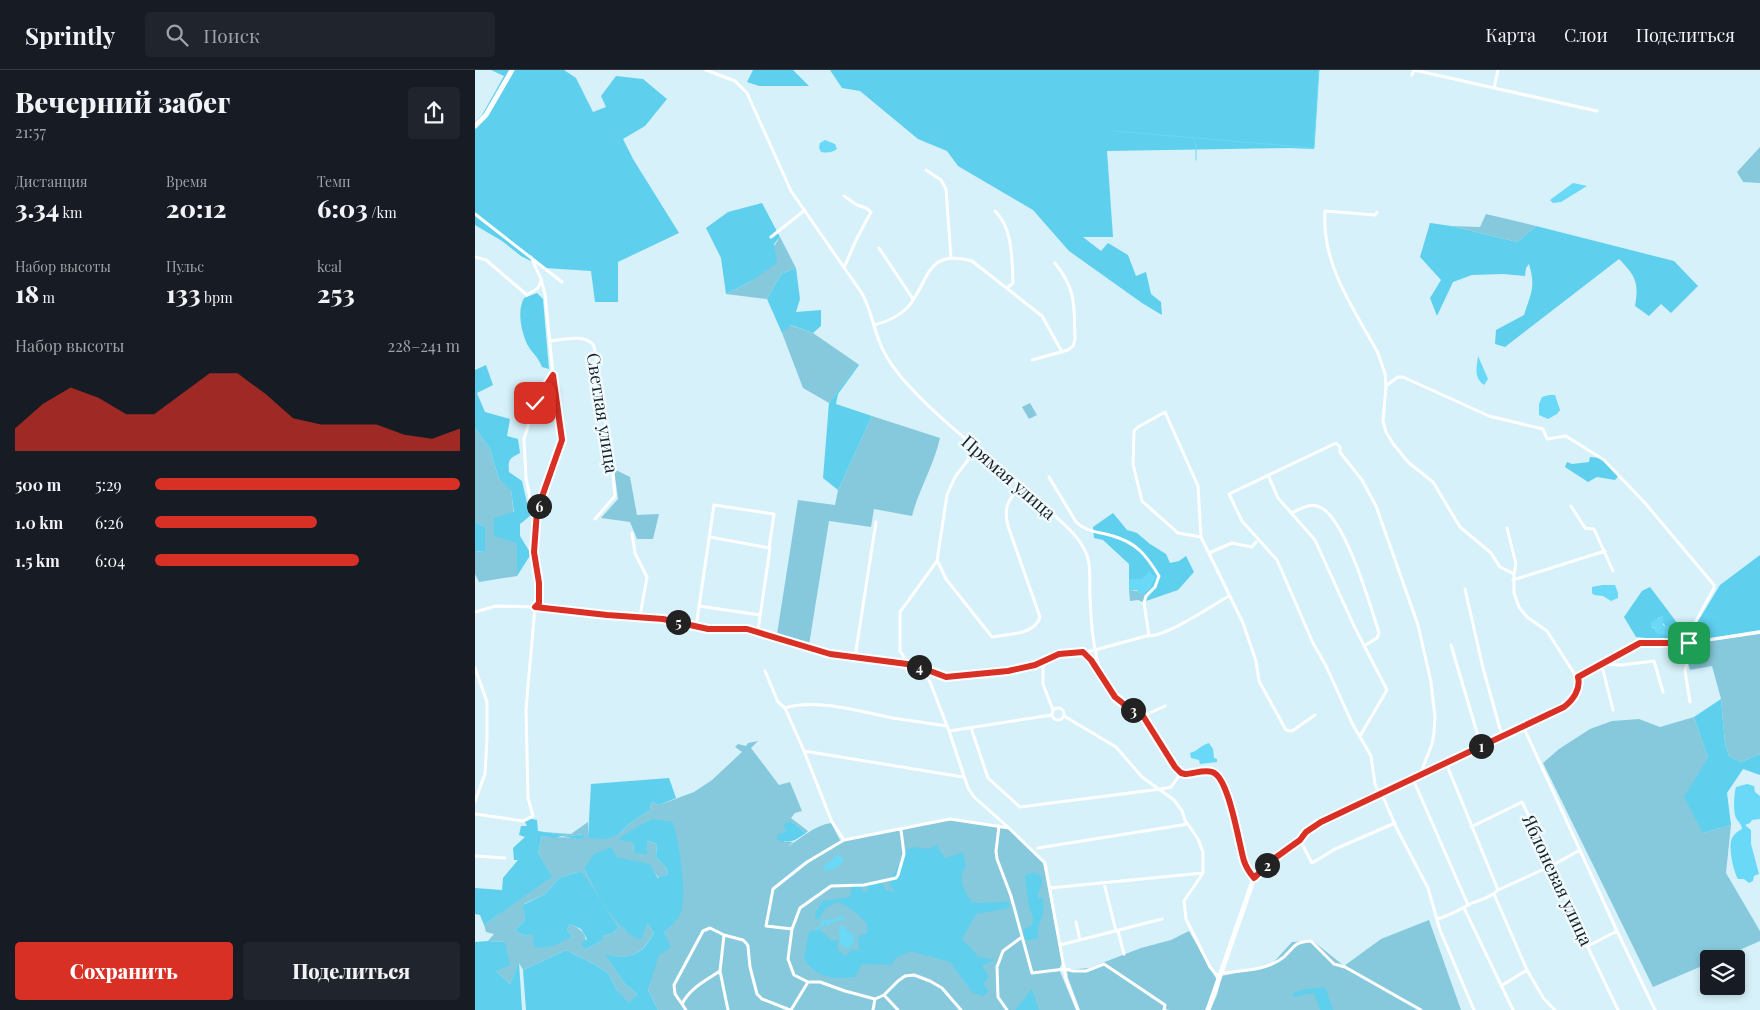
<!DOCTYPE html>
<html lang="ru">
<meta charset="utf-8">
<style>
body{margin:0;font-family:"Playfair Display",serif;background:#20242c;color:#f1f3f6;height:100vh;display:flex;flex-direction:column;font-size:19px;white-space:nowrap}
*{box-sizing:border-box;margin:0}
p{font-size:16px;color:#9ea1a6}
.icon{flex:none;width:28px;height:28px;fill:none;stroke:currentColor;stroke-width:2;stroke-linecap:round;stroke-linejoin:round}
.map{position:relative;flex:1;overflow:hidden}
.drawer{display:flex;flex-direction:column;background:#171b24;width:475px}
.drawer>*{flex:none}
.controls{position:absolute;left:1225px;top:880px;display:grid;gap:10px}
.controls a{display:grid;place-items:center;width:45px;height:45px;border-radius:5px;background:#171b24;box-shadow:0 2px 8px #0003;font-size:25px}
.pin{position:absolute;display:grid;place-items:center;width:42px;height:42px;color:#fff;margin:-21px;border-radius:10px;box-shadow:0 2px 8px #0006}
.km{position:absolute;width:25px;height:25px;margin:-12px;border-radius:50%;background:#222;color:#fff;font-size:14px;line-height:25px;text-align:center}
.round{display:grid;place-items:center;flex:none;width:52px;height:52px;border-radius:5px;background:#20242c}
.head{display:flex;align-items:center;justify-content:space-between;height:85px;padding:0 15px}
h1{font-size:28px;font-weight:800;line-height:38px}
.stats{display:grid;grid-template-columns:repeat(3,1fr);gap:8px;height:85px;padding:5px 15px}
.stats div{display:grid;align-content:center}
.stats b{font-size:25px;font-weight:800}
.stats small{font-size:14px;font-weight:400}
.stats p{font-size:14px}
.chart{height:140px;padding:10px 15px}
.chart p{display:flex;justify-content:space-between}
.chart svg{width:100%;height:90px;margin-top:5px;fill:#d93025;opacity:.7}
.action{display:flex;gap:10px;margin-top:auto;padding:10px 15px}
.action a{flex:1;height:58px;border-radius:5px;background:#d93025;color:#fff;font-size:20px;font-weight:800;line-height:58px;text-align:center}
.action a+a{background:#20242c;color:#f1f3f6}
ul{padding:0 15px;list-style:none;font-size:16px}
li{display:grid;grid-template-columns:80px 60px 1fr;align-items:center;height:38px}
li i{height:12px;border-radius:6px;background:#d93025}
header{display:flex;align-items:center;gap:30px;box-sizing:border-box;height:70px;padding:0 25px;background:#171b24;border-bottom:1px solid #363941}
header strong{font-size:24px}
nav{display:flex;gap:28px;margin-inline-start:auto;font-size:18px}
.search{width:350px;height:45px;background:#20242c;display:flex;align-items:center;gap:12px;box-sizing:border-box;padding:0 18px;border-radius:5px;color:#9ea1a6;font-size:19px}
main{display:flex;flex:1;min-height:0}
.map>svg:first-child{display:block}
.green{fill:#87c9dc;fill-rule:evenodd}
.forest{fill:#5ecfed}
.water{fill:#69d9f7}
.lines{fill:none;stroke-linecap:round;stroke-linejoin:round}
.stream{stroke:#69d9f7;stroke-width:1}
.street{stroke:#fff;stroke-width:3}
.secondary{stroke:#fff;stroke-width:5}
.route-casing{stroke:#fff;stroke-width:10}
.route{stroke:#d93025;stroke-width:6}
.labels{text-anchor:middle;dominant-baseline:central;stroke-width:5;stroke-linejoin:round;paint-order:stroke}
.street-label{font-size:18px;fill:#172124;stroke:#f1fbff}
</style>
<header>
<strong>Sprintly</strong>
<div class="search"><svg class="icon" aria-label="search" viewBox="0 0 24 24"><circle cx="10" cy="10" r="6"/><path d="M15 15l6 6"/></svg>Поиск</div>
<nav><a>Карта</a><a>Слои</a><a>Поделиться</a></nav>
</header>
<main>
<section class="drawer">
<div class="head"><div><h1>Вечерний забег</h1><p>21:57</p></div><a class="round"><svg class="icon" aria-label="share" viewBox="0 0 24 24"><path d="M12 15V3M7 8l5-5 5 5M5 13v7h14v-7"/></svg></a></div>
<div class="stats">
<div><p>Дистанция</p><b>3.34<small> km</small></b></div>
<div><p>Время</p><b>20:12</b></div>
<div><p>Темп</p><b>6:03<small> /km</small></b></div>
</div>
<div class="stats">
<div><p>Набор высоты</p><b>18<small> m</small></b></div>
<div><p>Пульс</p><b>133<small> bpm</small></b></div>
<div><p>kcal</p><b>253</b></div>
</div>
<div class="chart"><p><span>Набор высоты</span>228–241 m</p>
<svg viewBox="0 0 160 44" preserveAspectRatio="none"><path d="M0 44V33L10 21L20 13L30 18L40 26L50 26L60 16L70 6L80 6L90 16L100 28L110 31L120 31L130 31L140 36L150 38L160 33V44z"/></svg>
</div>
<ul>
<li><b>500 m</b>5:29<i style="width:100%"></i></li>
<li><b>1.0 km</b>6:26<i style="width:53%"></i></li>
<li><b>1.5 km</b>6:04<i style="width:67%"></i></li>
</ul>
<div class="action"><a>Сохранить</a><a>Поделиться</a></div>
</section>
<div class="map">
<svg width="1285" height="940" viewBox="0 0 1285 940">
<rect width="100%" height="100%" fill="#d6f1fa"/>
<path class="green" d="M1285,77V113L1268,112L1262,102Z
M1011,144L1061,156L1042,172L976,156L1005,157Z
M305,167L321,198L306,204L292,229L251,224L276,211Z
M315,255L338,263L383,294L354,333L328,318L307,263Z
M555,333L562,345L554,349L547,337Z
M397,346L465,368C459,395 444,419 437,446L399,439L396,457L354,451L334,575L302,564L323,430L360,435L363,420Z
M0,358L15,379L24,409L36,419L42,473V506L4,512L0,504V481L9,482L10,457L0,452Z
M139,399L155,407L162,445L184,444L178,469H162L155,452L126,448L143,429Z
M654,520C663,520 668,524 677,524L668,532L663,530L655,531Z
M1285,564V684L1266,692L1254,686L1250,673L1246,629L1237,596L1215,600L1208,573H1222Z
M1219,647L1233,688L1228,763L1256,755L1251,803L1285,861V871L1244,889H1234V893L1178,917L1068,693L1084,679L1115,659L1137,651L1164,649L1185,657Z
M283,671L276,678L304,715L315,712L327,741L320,743L316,748L333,761L331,763L317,752L309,772H318L312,777C325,769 340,755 356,753L365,770L473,750L532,758L568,793L582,866L587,893L584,899L601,940H183L173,920L189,863L204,846L198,753L158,772L159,783L171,771L182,774L181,787L192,799L193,804L184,808L177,800L142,787L109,799C120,821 134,841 150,860L172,853L179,863C168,883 155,891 131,885L149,913L162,924L154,934L142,920L133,903L121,895L91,880L48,900L44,893L35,914L21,901L30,872L13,871L19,864L11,862L9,855L76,807L63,783L67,766C79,768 90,766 102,769L108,764L95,766L68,762L96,764L113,752V768L143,765L154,754L175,740L176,732L184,735L219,722L237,710L267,682L260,677L263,674L271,676L273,673ZM103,802L108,804L144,858L136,864L126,866L127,871L111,879C112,864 108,860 95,854L92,860L97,866C84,873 73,879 59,876V863L49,866L40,860L50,850L49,834L70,824L84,808Z
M954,850L986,940H735L742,925L747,906L796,895L817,872L838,871L869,896L906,869Z
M714,861L743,912L730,940H694L689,938L687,940H605L593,908L592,900L614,898L666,878L696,870Z"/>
<path class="forest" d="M16,0H89L101,8L118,42L131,37L126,26L141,6L168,9L192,29L170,56L148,69L158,89L204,163L143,192V232H120L116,201L70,198L46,186L27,171L0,155V52L7,45L29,6Z
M278,0H318L334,16H284L272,12Z
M355,0H844L839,79L815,78L632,81L638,167H608L626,181L633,173L653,185L661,206L671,202L676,224L686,232L687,245L667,233L594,181L558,140L483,96L472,81L443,69L385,21L367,18Z
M287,133L305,167L299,174L302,193L276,211L251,224L246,188L231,158L253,142Z
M955,153L976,156L1042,172L1061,156L1199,191L1223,216L1196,243L1186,234L1174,246L1160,236C1164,213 1161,206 1144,189L1030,277L1020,274L1021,260L1049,245C1056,223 1061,217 1054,194L1051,198L1050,206L1028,204L997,205L978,212L962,246L955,228L966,210L945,187Z
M321,198L325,229L321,242L346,240V256L338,263L316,255L307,263L292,229L306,204Z
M62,223L68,229L74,299L67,297C63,286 56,282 52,274C46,260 42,241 49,228Z
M383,294L384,295L363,324L361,334L397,346L363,420L348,408L354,333Z
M11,295L18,315L2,323L10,342L35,349L32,366L43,369L45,383C34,389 33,389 34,402L47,411L55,446L45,454V466L56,484L42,506V473L19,466V448L39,442L36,420L24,409L15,379L0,358V300Z
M1115,387L1125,388L1144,405L1140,410L1122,407L1113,412L1090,397L1092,392L1097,394L1114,392Z
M638,443L652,460L662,463L675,474L691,484L695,493L704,491L711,486L719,502L703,520L668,532L676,525L668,524L676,516L667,509H654V494L628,470L619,468L618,457Z
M0,452L10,457V482L0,481Z
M1285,485V560L1216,571L1207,568L1192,570L1161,567L1149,547L1167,521L1175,517L1203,554H1199L1195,558L1191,557L1184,547L1181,551L1176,553V557L1195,565L1207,568L1217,561L1245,515Z
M1246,629L1250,673L1254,686L1266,692L1285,684V705L1268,699L1252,723L1256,755L1228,763L1209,727L1233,688L1219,647Z
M194,708L201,728L184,735L176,732L175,740L154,754L143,765L129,769L113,768L116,714Z
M56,749L62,750L63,761L95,766L109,764V768L102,769L87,766L79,768L67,766L63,783L77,807L9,855L5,845L0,844V818L27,820L28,808L43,790H39L38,778L50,767L44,765L46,756H52L50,752Z
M177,749L198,752C204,775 213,823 205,845C202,851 194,857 189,863L196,877L184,885L173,920L183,940H51L48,900L91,880L121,895L133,903L142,920L154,933L162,924L149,913L130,884C154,891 168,884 179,863L172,853L166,870C141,861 121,822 109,799L119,784L136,777L142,787L174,794L183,808L193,804L192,799L181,787L182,774L172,771V784L159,783L158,772L143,770L155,761Z
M317,752L331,763C320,770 315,775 302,769L303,764L312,762L309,757L310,753Z
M461,775L470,788L488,782L491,796C482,809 489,822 498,833L534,832V838L501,844L487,869L504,887L520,890L507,895L514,907L508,914L514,921L508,926L498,923L475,892L435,881L421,888L416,895L387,894L380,907C357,909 343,909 329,889L334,862L344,859L357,871L363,870V880L371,886L376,880L380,879L384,882L383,867L392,863V854C383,844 375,837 362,832L350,839L343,850L341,849L340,843L348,831L375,827L377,814L385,815L388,822L393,821L392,815L399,811L405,810L411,820L420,823L414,813L432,780L438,777L454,779Z
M103,802L108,803L144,858L136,864L127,866V871L111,879L106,874L112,869L106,859L95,854L92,860L97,866C85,874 73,879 59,877L58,864L49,866L40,860L50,850L48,835L70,824L84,808Z
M558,802C575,809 563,816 563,828H568C568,833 569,839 568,844C565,853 561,858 564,868L556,870L548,869L549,859L557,855L558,847L554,838L550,806Z
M13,871L30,872L35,895L21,901L35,914L44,892L47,940H0V872Z
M850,917L858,940H845L839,923L817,927L819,923L826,920Z
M557,919L564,940H540Z"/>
<path class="water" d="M350,70L360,74L362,79C356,83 352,83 346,82L344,78L345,73Z
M1098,113L1112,116L1086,132L1078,133L1075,130Z
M1003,286L1013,309L1009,315C998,307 1002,297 1003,286Z
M1074,325H1080L1085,340L1082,344L1073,349L1064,345V334L1067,327Z
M675,501L677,505L681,506L676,516L668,524L663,523L662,520H654V509H667Z
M1127,515H1140L1143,523V528L1136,531L1128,526L1119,525L1117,523V517Z
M1188,545V555L1195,558L1198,557L1199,554H1203L1207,561V568L1183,564L1180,562V558L1176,557V553Z
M734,673L738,679L739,688L742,689V692L725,694L724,690L716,688L715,683C723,681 726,675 734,673Z
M1272,714L1279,716L1280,722L1285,726V749L1277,750L1275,753L1270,755L1276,760V774L1284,804L1279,806L1278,811L1274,813L1269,809H1263C1258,800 1253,777 1257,768C1259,764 1263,761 1267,759C1266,753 1264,753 1261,748C1258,742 1259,724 1261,717Z
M362,784L369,790C364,797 358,801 349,800L348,798C351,793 360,790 362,784Z
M366,845L371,850L366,849L361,852H355L354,856L352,857V852L343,860H340L345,856L347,850L361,849Z
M367,855L370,857L371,860L378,864L379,873L374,878H370L365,873L364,859Z"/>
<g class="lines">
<path class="stream" d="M639,61L839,78L844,0
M718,67L721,77V90"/>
<path class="street" d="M231,0L260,11L272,23L316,121L386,222C395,236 397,252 403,268C409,286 423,305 436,318C479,365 534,399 578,444C590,455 603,466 610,481C617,493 614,513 615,526C616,554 618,582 628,608
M939,0L1122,41
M937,5L939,0
M1019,18L1023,0
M451,100L466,110L471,119L476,188
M369,126L382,135L391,138L396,142L381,170L369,198
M520,141C538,158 537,190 538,213L532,218
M902,142L900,145L850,141C846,194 879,239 903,283L910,304L911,316L908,351L911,362L919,375L934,393L958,412L985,457L1016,483L1025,497L1039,504V523L1044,537L1052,547L1072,561L1104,611L1101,623L1096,631L1089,637L1048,656L1142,861L1180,940
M0,144L87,212
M296,167L330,140
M404,178L438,229
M0,187L11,190L52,225L63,218L66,211
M399,255C412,252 423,247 433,237C455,211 450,178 497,191L567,246L587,282
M75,271C89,270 110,263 119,276L136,384L140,426L120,449
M557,290L593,280L598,276L600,270C599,236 602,221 580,193
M912,315L923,307H928L1014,346L1068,359L1072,369L1091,366L1129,390L1170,433L1239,515V518L1214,564V573
M502,378L480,407L472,425L462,491L425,542V581L431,590L432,601C443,602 450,602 455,612L474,661L493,718L499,727L534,758L570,793L591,909L603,940
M793,405L803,428L840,470L879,556L912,620L885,666
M574,407L601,452C611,462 625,462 638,466C662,473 671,485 684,506L680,517L671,526L669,533L674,566
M1096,436L1110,458L1119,459L1138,501
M816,443C824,440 834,433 842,436C869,442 896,538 904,563L902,568L889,576
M62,452V441L87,370L78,306
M1032,458L1041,494L1039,504
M157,463L160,483L172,507L165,546
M235,467L294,478
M726,467L703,463L667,431L658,394L659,361L663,357L690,342L723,416L726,467L768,553L781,591L784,611L811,660L817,661L840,645
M734,483L757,473L777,477L781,472
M463,492L471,509L517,567C533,564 560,565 565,547L533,456C528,435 534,429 548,414
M1038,510L1130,481
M990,519L1008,598L1027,666
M224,536L285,545
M0,542L21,536L60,537L132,545L188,549L233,559H272L355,584L432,594L447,598L471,607L533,601L561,595L584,584H600L620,580L671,566C690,568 736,536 754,526
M221,557L239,435L299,444L294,478H295L283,561
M976,575L1006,676
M608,582L616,590L624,602
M380,587L401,452
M568,591V614L578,640
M1129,594L1147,595L1179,591L1188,622
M1124,596L1128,600L1138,640
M0,598L12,632V668L10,704L0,731
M290,601L303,632L310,638L329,681L357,752L369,770
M628,607L640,627L650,635L668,646L692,686L706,703C718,707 729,699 741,703L757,737L769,791L779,808
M1103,607L1165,573H1214L1285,562
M1215,632L1210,601L1217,573
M577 644a6 6 0 1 1 12 0a6 6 0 1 1-12 0Z
M310,638C339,628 387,642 418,648C436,651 454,653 472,656
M589,646L641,677L667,707L699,730L707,741L710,750L723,769L728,782V803L709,831L711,849L735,897L744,908
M668,646L690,636
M496,658L513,708L545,737L686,719L696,717L706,703
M474,661L577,645
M329,681L488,707
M971,693L1023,820
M947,704L948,697L957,674L959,663L960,647L956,612L943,555L901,436L887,410L868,386L865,382V377L861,373L754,424L767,451L802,490L838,573L851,596L877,653L896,686L900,714L904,724L909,729L922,759L953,818L965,860L999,940
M938,709L993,835
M0,744L48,751L58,746L53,728L51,639L60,537L64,533V513L59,482L61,458L51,408L49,369L61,331L78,305L70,224L66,209L56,187
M524,756L521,781L522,789L536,826L557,903L590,899L598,901H611L629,894L690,935L689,940
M996,757L1047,732L1078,795L1108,867L1143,940
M426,760L429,784L423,805L421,808L389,815L356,816L325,838L317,859L313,889L319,905L333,912H345L370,921L400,929L409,925L423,911L430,906L439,905L455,911L467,918L486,940
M825,770L837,793L860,779L920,753
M563,778L713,754
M0,786L30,788
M629,813L641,861
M575,818L728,803
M1019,824L1052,900L1069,929L1080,940
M989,838L1038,940
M962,849C974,846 984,840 995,834C1004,830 1016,828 1023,820L1078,795L1105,780
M601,852L605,870
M317,859L291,856L298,819L332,792L369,770L475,749L534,758
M643,861L649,884
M249,865L245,901L253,940
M585,875L687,849
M1113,876L1142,861
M747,902L752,903C769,900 788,900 803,891C819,882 814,872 836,871L859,894L870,897L946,940
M1026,916L1052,900
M409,925L423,940
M207,934L200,924L199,915L228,861L235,858L249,865L268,870L271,873L273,876L275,897L282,924L287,929L315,940
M211,940L207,934C215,918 230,911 245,901
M316,940L333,912
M398,940L400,929
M532,940L523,927L522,897L528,881L547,867"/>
<path class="secondary" d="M0,56L11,45L37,0
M733,940L779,808L800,788L825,770L831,762L846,752L1048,656"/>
</g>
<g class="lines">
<defs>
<path id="route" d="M60,333L78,305L87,370L62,441L59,482L64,513V533L60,537L132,545L188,549L233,559H272L355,584L432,594L447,598L471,607L533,601L560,595L584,584L608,582L616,590L640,627L650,635L668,646L700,697L706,703L710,704C718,704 729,699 737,702C754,706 764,775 769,791C771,797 775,803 779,808L800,788L825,770L831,762L846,752L1089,637C1098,630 1106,619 1103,607L1165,573H1214"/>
</defs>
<use href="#route" class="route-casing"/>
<use href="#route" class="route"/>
</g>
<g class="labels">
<g class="street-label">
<text transform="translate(128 343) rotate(81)">Светлая улица</text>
<text transform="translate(534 407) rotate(41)">Прямая улица</text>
<text transform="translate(1083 810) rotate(65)">Яблоневая улица</text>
</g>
</g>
</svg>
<div class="controls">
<a><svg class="icon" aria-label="layers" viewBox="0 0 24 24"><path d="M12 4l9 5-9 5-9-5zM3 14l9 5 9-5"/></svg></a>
</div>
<div class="pin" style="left:1214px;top:573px;background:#1e9e55"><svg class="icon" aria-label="arrive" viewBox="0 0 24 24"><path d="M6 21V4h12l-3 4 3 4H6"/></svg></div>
<div class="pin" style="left:60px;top:333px;background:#d93025"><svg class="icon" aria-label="check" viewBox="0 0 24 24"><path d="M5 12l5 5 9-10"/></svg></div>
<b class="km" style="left:1006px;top:676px">1</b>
<b class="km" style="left:792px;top:795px">2</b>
<b class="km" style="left:658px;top:640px">3</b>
<b class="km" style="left:444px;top:597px">4</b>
<b class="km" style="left:203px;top:552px">5</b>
<b class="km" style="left:64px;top:436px">6</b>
</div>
</main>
